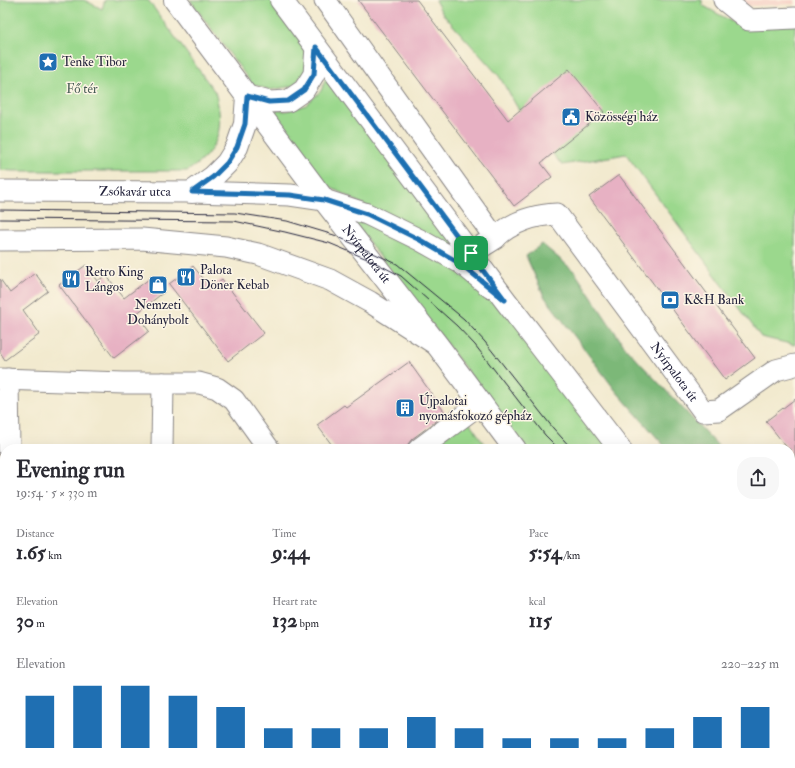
<!DOCTYPE html>
<meta charset="utf-8">
<style>
body{margin:0;font-family:"IM FELL Double Pica",serif;background:#f7f7f7;color:#2b2b33;height:100vh;display:flex;flex-direction:column;font-size:15px;white-space:nowrap}
*{box-sizing:border-box;margin:0}
p{font-size:13px;color:#7c7c81}
.icon{flex:none;width:22px;height:22px;fill:none;stroke:currentColor;stroke-width:2;stroke-linecap:round;stroke-linejoin:round}
.map{position:relative;flex:1;overflow:hidden}
.drawer{position:absolute;left:0px;top:444px;width:795px;height:324px;display:flex;flex-direction:column;background:#fff;border-radius:16px 16px 0 0;box-shadow:0 4px 16px #0002}
.drawer>*{flex:none}
.pin{position:absolute;display:grid;place-items:center;width:34px;height:34px;color:#fff;margin:-17px;border-radius:8px;box-shadow:0 2px 6px #0006}
.round{display:grid;place-items:center;flex:none;width:42px;height:42px;border-radius:16px;background:#f7f7f7}
.head{display:flex;align-items:center;justify-content:space-between;height:68px;padding:0 16px}
h1{font-size:22px;font-weight:800;line-height:30px}
.stats{display:grid;grid-template-columns:repeat(3,1fr);gap:6px;height:68px;padding:4px 16px}
.stats div{display:grid;align-content:center}
.stats b{font-size:20px;font-weight:800}
.stats small{font-size:11px;font-weight:400}
.stats p{font-size:11px}
.chart{height:112px;padding:8px 16px}
.chart p{display:flex;justify-content:space-between}
.chart svg{width:100%;height:72px;margin-top:4px;stroke:#1f6fb2;stroke-width:6}
.map>svg:first-child{display:block}
.built{fill:#f7d1c6}
.green{fill:#9bd88d;stroke:#5e7d64}
.forest{fill:#7cb878;stroke:#4f6d5a}
.building{fill:#e7b1c3}
.lines{fill:none;stroke-linecap:round;stroke-linejoin:round}
.minor-casing{stroke:#8a8685;stroke-width:23}
.major-casing{stroke:#8a8685;stroke-width:24}
.minor{stroke:#fff;stroke-width:21}
.major{stroke:#fff;stroke-width:22}
.tram{stroke:#22223b;stroke-width:1}
.route-casing{stroke:#fff;stroke-width:8}
.route{stroke:#1f6fb2;stroke-width:5}
.labels{text-anchor:middle;dominant-baseline:central;stroke-width:3;stroke-linejoin:round;paint-order:stroke}
.poi-label{font-size:13px;fill:#22223b;stroke:#fcf5e5;text-anchor:start}
.park-label{font-size:13px;fill:#465954;stroke:#fcf5e5}
.street-label{font-size:13px;fill:#22223b;stroke:#fcf5e5}
</style>
<div class="map">
<svg width="795" height="768" viewBox="0 0 795 768">
<rect width="100%" height="100%" fill="#fcf5e5"/>
<filter id="ink" filterUnits="userSpaceOnUse"><feTurbulence type="fractalNoise" baseFrequency=".025" numOctaves="2"/><feDisplacementMap in="SourceGraphic" scale="8" xChannelSelector="R" yChannelSelector="G"/><feConvolveMatrix kernelMatrix="1 2 1 2 8 2 1 2 1" color-interpolation-filters="sRGB"/></filter>
<filter id="wash" filterUnits="userSpaceOnUse"><feTurbulence type="fractalNoise" baseFrequency=".012" numOctaves="4" result="noise"/><feDisplacementMap in="SourceGraphic" scale="16" xChannelSelector="R" yChannelSelector="G"/><feGaussianBlur stdDeviation="0.9" result="paint"/><feColorMatrix in="noise" values="0 0 0 0 0 0 0 0 0 0 0 0 0 0 0 0 0 1.4 0 .05"/><feComposite in="paint" operator="in"/></filter>
<g filter="url(#wash)">
<rect width="100%" height="100%" fill="#f2eacf"/>
<path class="built" d="M736,0H795V4L748,6Z
M9,763H257V768H9Z"/>
<path class="green" d="M0,0H84L102,9L105,0H148L215,92C225,127 220,151 187,171H13L0,170Z
M190,0H274L313,52L307,71L293,86L270,90L252,84Z
M435,0H702V5L736,24L795,21V345L761,337L626,154L562,165L526,122L499,76L442,13Z
M328,72L472,262L326,185L271,110L286,111L306,105L321,91Z
M346,212L492,289L611,449H527Z
M467,419L488,449H429Z
M0,459H5V538L0,539Z
M0,690H5V722H0Z
M790,704L795,708V768H759L755,763H790Z
M271,763H318L313,768H270Z"/>
<path class="forest" d="M542,244L574,271L625,347L721,449H667L616,391L544,296L526,256Z"/>
<g id="blocks">
<path class="building" d="M358,0H417L508,120L569,69L604,112L541,163L552,177L514,206Z
M619,175L755,358L725,380L589,197Z
M86,265L98,281L106,275L124,298L153,276L164,292L136,314L149,331L114,358L59,285Z
M193,266L211,288L222,279L264,333L228,361L169,284Z
M35,273L48,291L23,310L40,334L5,360L0,352V279L10,293Z
M409,362L446,414L412,439L408,444L407,449H335L317,425L344,405L346,407Z
M795,399V458L790,452V449H788L766,421Z"/>
</g>
</g>
<g filter="url(#ink)">
<use href="#blocks" fill-opacity="0" stroke="#8a8685" stroke-width="1"/>
<g class="lines">
<defs>
<g id="minor">
<path id="s1" d="M325,0L495,238C512,222 534,215 557,214L703,411L719,410L776,370L795,365"/>
<path d="M724,0L749,20L795,18"/>
<path d="M247,96L269,102L288,101L304,90L314,74L316,47"/>
<path id="s2" d="M0,191L192,192L290,195L324,200L367,214L420,240L461,263L491,288"/>
<path d="M0,240L142,239L226,247L258,254L330,280L370,302L434,343"/>
<path d="M0,379L124,383H199L217,388L234,400L269,449"/>
<path d="M8,379L9,449"/>
<path d="M162,449L163,383"/>
<path d="M419,449L481,403"/>
<path d="M790,534L795,536"/>
<path d="M790,594H795"/>
<path d="M5,763V768"/>
<path d="M503,763L507,768"/>
<path d="M668,763L672,768"/>
<path d="M589,768L596,763"/>
</g>
<g id="major">
<path id="s3" d="M175,0L324,200L438,346L515,449"/>
<path d="M281,0L505,300L620,449"/>
<path d="M192,192L213,177L227,163L237,147L245,124L247,96"/>
<path d="M471,253L495,238"/>
<path d="M790,673L795,679"/>
<path d="M790,697L795,698"/>
<path d="M741,763L745,768"/>
</g>
</defs>
<use href="#minor" class="minor-casing"/>
<use href="#major" class="major-casing"/>
<use href="#minor" class="minor"/>
<use href="#major" class="major"/>
<path class="tram" d="M0,210L235,213L287,221L334,235L397,264L464,319L485,342L553,428L572,449
M0,219L234,221L285,232L329,243L372,261L401,276L457,326L475,345L545,435L559,449
M790,563L795,564
M790,571H795"/>
</g>
</g>
<g class="lines" filter="url(#ink)">
<defs>
<path id="route" d="M316,47L505,300L461,264L420,240L367,214L324,200L290,195L192,192L213,177L227,163L237,147L245,124L247,96L269,102L288,101L304,90L314,74Z"/>
</defs>
<use href="#route" class="route-casing"/>
<use href="#route" class="route"/>
</g>
<defs>
<symbol id="sight-square" viewBox="-11 -11 22 22"><rect x="-9" y="-9" width="18" height="18" rx="4" fill="#1f6fb2" stroke="#fcf5e5"/><path d="M0-6L1.8-2.2L6-1.7L2.9 1.2L3.7 5.4L0 3.3L-3.7 5.4L-2.9 1.2L-6-1.7L-1.8-2.2Z" fill="#fff"/></symbol>
<symbol id="civic-square" viewBox="-11 -11 22 22"><rect x="-9" y="-9" width="18" height="18" rx="4" fill="#1f6fb2" stroke="#fcf5e5"/><path d="M-.6-6.5H3V-4.5H.6V-3L4-1V1h2V6H-6V1h2V-1L-.6-3ZM-1.2 2.5V6h2.4V2.5Z" fill="#fff"/></symbol>
<symbol id="restaurant-square" viewBox="-11 -11 22 22"><rect x="-9" y="-9" width="18" height="18" rx="4" fill="#1f6fb2" stroke="#fcf5e5"/><path d="M-5-6h1v4h1v-4h1v4h1v-4h1v5L-1.5 .5V6h-2V.5L-5-1ZM5-6V6H3V1.5H1.5Q1.5-4 5-6Z" fill="#fff"/></symbol>
<symbol id="shop-square" viewBox="-11 -11 22 22"><rect x="-9" y="-9" width="18" height="18" rx="4" fill="#1f6fb2" stroke="#fcf5e5"/><path d="M-5-2.5h2.3a2.7 3.5 0 0 1 5.4 0H5L5.5 6h-11ZM-1.5-2.5h3a1.5 2.3 0 0 0-3 0Z" fill="#fff"/></symbol>
<symbol id="bank-square" viewBox="-11 -11 22 22"><rect x="-9" y="-9" width="18" height="18" rx="4" fill="#1f6fb2" stroke="#fcf5e5"/><path d="M-6-4H6V4H-6ZM0-2.3a2.3 2.3 0 1 0 0 4.6a2.3 2.3 0 1 0 0-4.6Z" fill="#fff"/></symbol>
<symbol id="building-square" viewBox="-11 -11 22 22"><rect x="-9" y="-9" width="18" height="18" rx="4" fill="#1f6fb2" stroke="#fcf5e5"/><path d="M-4-6H4V6H1V3H-1V6H-4ZM-2.5-4.3h1.7v1.8h-1.7ZM.8-4.3h1.7v1.8H.8ZM-2.5-1h1.7V.8h-1.7ZM.8-1h1.7V.8H.8Z" fill="#fff"/></symbol>
</defs>
<g fill-rule="evenodd">
<use href="#sight-square" x="37" y="51" width="22" height="22"/>
<use href="#civic-square" x="560" y="106" width="22" height="22"/>
<use href="#restaurant-square" x="175" y="266" width="22" height="22"/>
<use href="#restaurant-square" x="60" y="268" width="22" height="22"/>
<use href="#shop-square" x="147" y="274" width="22" height="22"/>
<use href="#bank-square" x="659" y="289" width="22" height="22"/>
<use href="#building-square" x="394" y="397" width="22" height="22"/>
</g>
<g class="labels">
<g class="poi-label">
<text x="62" y="62">Tenke Tibor</text>
<text x="585" y="117">Közösségi ház</text>
<text x="200" y="270">Palota<tspan x="200" dy="15">Döner Kebab</tspan></text>
<text x="85" y="272">Retro King<tspan x="85" dy="15">Lángos</tspan></text>
<text x="684" y="300">K&amp;H Bank</text>
<text x="158" y="305" text-anchor="middle">Nemzeti<tspan x="158" dy="15">Dohánybolt</tspan></text>
<text x="419" y="401">Újpalotai<tspan x="419" dy="15">nyomásfokozó gépház</tspan></text>
</g>
<g class="park-label">
<text x="82" y="89">Fő tér</text>
</g>
<g class="street-label">
<text stroke="none"><textPath href="#s2" startOffset="135">Zsókavár utca</textPath></text>
<text stroke="none"><textPath href="#s3" startOffset="318">Nyírpalota út</textPath></text>
<text stroke="none"><textPath href="#s1" startOffset="557">Nyírpalota út</textPath></text>
</g>
</g>
</svg>
<div class="pin" style="left:471px;top:253px;background:#1e9e55"><svg class="icon" aria-label="arrive" viewBox="0 0 24 24"><path d="M6 21V4h12l-3 4 3 4H6"/></svg></div>
<section class="drawer">
<div class="head"><div><h1>Evening run</h1><p>19:54 · 5 × 330 m</p></div><a class="round"><svg class="icon" aria-label="share" viewBox="0 0 24 24"><path d="M12 15V3M7 8l5-5 5 5M5 13v7h14v-7"/></svg></a></div>
<div class="stats">
<div><p>Distance</p><b>1.65<small> km</small></b></div>
<div><p>Time</p><b>9:44</b></div>
<div><p>Pace</p><b>5:54<small> /km</small></b></div>
</div>
<div class="stats">
<div><p>Elevation</p><b>30<small> m</small></b></div>
<div><p>Heart rate</p><b>132<small> bpm</small></b></div>
<div><p>kcal</p><b>115</b></div>
</div>
<div class="chart"><p><span>Elevation</span>220–225 m</p>
<svg viewBox="0 0 160 44" preserveAspectRatio="none"><path d="M5 44V12M15 44V6M25 44V6M35 44V12M45 44V19M55 44V32M65 44V32M75 44V32M85 44V25M95 44V32M105 44V38M115 44V38M125 44V38M135 44V32M145 44V25M155 44V19"/></svg>
</div>
</section>
</div>
